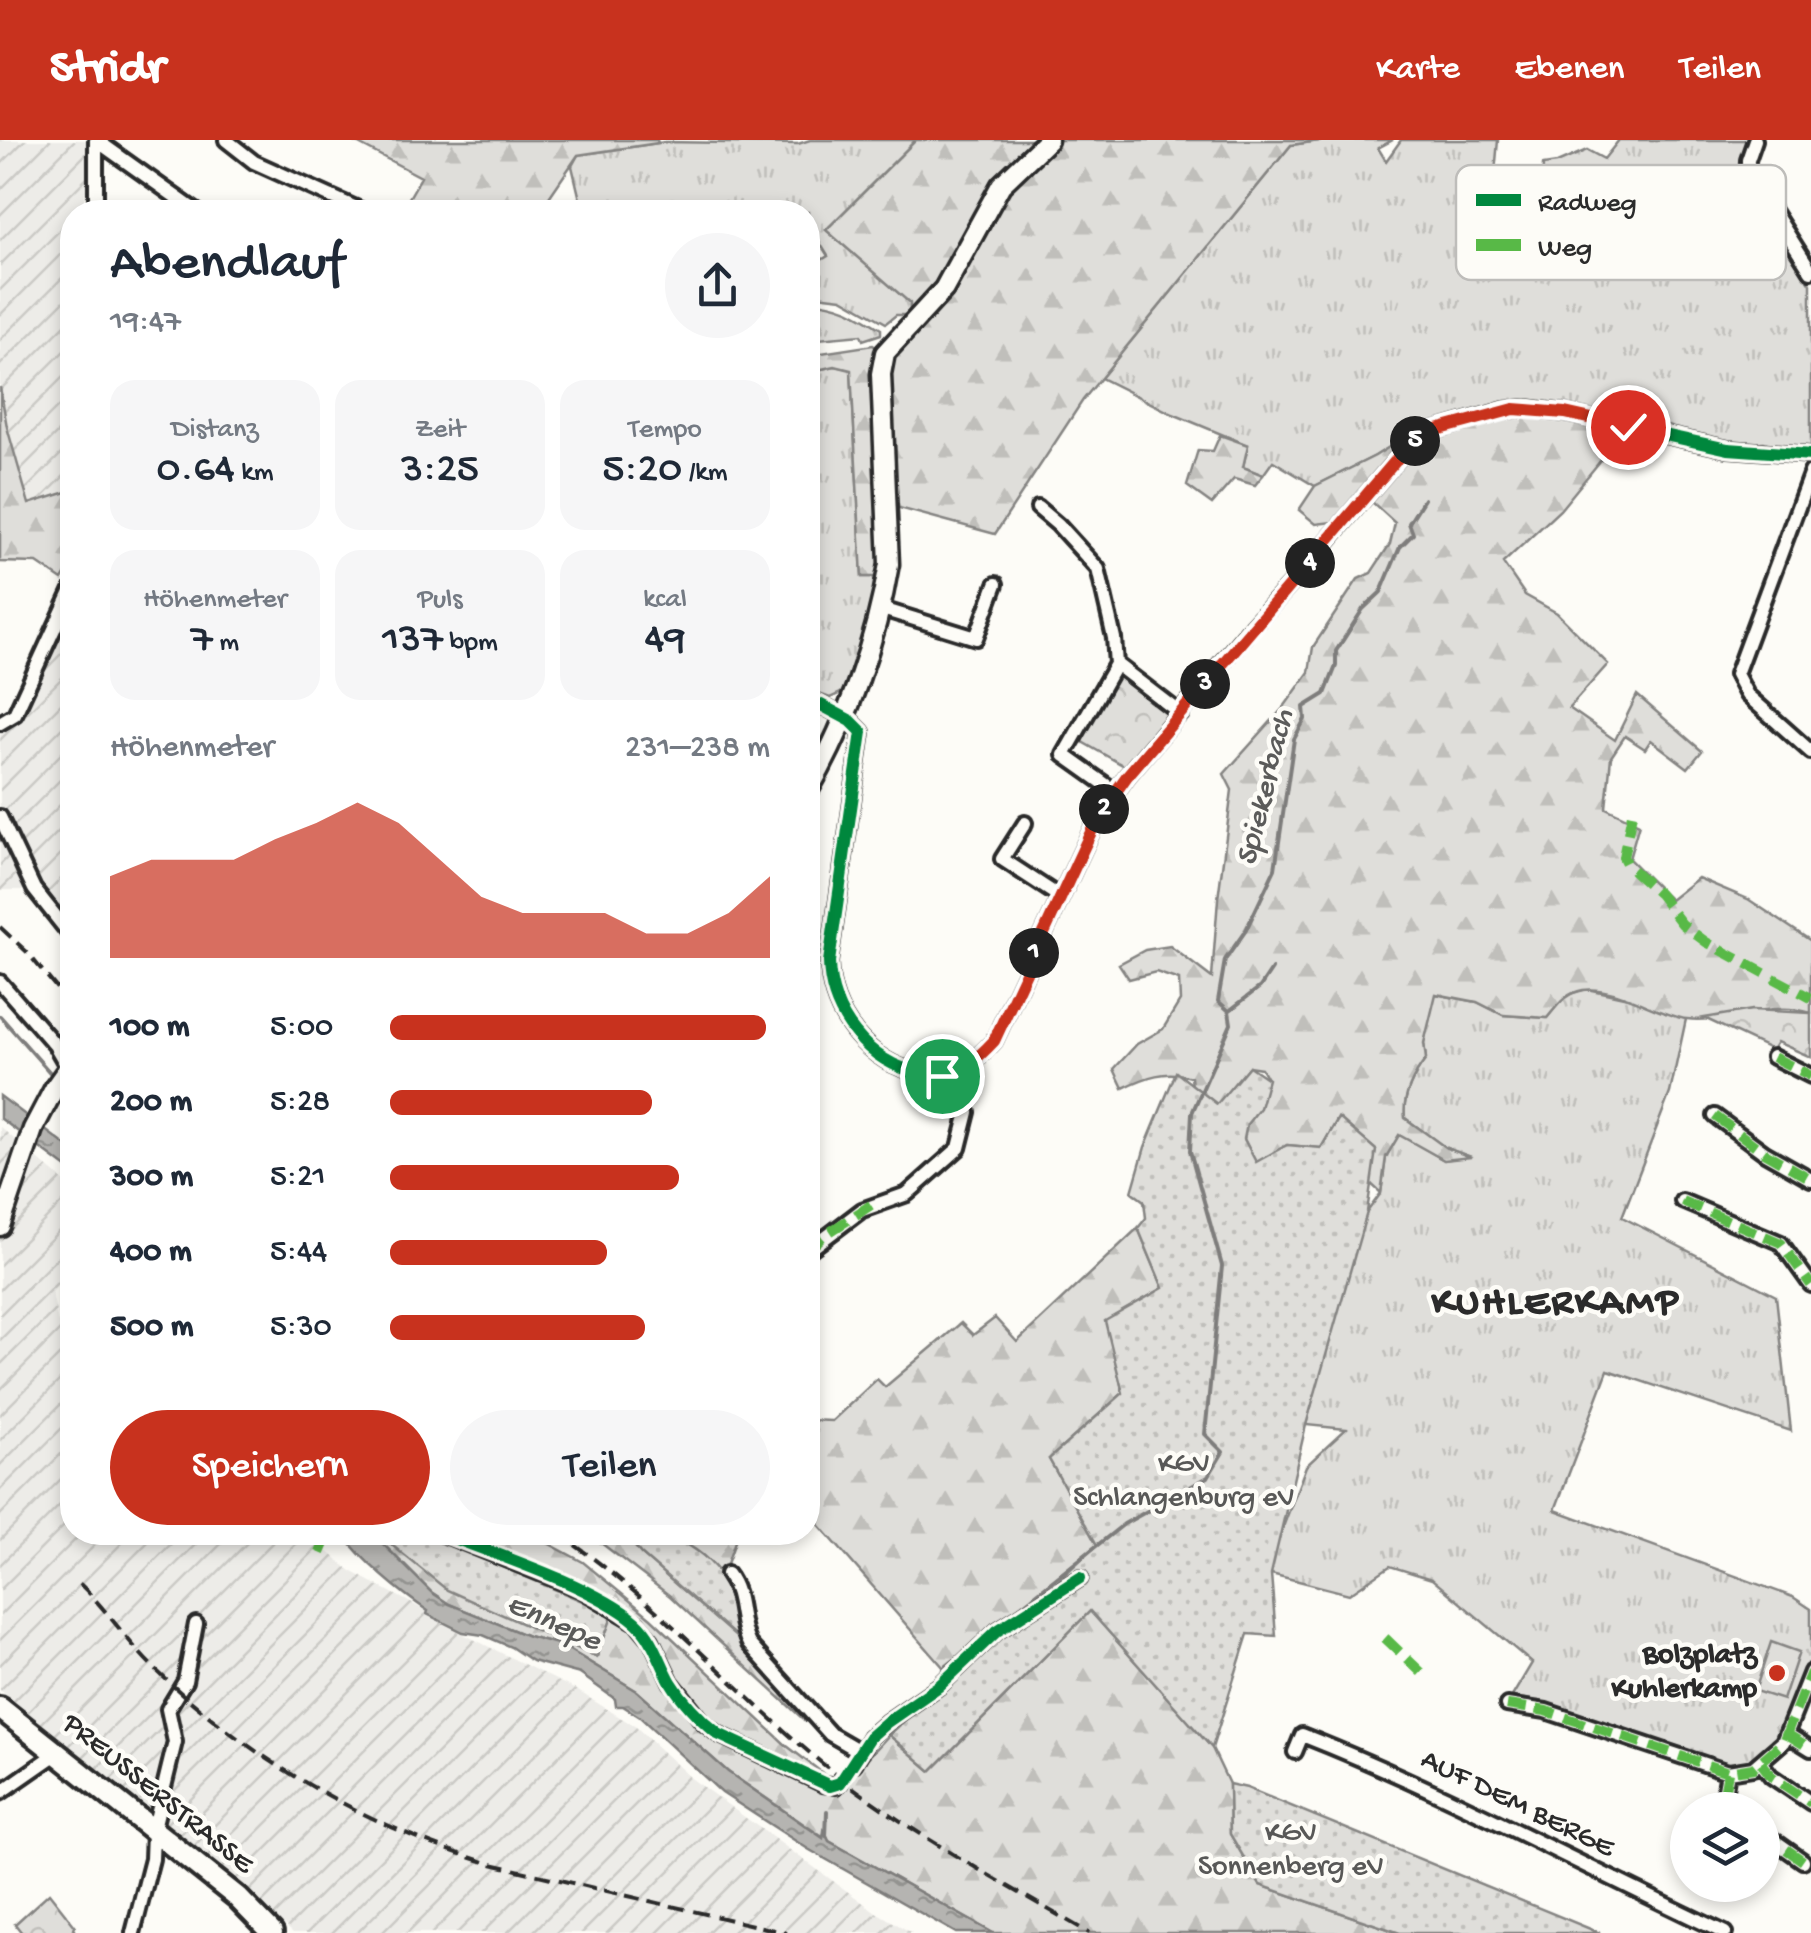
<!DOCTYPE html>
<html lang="de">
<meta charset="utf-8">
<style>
body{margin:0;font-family:"Gochi Hand",sans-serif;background:#f6f6f7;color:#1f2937;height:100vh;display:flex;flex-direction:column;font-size:38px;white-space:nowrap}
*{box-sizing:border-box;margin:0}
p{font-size:32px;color:#747a83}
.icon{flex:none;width:55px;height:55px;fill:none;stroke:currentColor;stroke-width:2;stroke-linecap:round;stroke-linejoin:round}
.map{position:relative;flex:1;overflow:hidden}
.details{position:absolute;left:60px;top:60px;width:760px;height:1345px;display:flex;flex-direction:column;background:#fff;border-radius:40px;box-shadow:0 5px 15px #0003}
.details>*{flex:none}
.fabs{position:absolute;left:1670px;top:1652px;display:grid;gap:20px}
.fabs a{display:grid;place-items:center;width:110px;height:110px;border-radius:50%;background:#fff;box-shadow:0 5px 15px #0003;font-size:50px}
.pin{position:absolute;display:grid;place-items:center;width:85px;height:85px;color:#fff;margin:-42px;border:5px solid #fff;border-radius:50%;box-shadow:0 2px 10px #0007}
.km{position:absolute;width:50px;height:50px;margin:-25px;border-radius:50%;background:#222;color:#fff;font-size:28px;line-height:50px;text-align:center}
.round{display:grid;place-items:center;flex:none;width:105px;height:105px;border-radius:52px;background:#f6f6f7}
.summary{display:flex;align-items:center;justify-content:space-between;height:170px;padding:0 50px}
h1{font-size:55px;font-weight:600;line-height:75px}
.stats{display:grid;grid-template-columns:repeat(3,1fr);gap:15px;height:170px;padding:10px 50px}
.stats div{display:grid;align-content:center;border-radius:25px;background:#f6f6f7;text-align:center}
.stats b{font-size:42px;font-weight:600}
.stats small{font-size:28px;font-weight:400}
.stats p{font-size:28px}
.chart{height:280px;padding:20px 50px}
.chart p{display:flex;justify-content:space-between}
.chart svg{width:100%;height:180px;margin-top:10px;fill:#c8321e;opacity:.7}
.cta{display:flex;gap:20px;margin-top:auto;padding:20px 50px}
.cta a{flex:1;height:115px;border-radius:60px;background:#c8321e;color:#fff;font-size:40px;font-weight:600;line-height:115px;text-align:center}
.cta a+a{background:#f6f6f7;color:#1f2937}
ul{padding:0 50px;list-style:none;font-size:32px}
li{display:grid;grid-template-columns:160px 120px 1fr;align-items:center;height:75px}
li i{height:25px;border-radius:12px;background:#c8321e}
header{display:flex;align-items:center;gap:60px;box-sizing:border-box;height:140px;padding:0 50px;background:#c8321e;color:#fff}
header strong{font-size:48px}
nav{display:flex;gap:55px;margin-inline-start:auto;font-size:35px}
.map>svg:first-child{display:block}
.industrial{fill:url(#industrial-furrows)}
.grass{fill:url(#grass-tufts);stroke:#858482;stroke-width:2.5}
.forest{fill:url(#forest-firs);stroke:#858482;stroke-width:2.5}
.park{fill:url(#park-crowns);stroke:#858482;stroke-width:2.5}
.garden{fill:url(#garden-dots);stroke:#858482;stroke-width:2.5}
.pitch{fill:#dfdeda;stroke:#858482;stroke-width:2.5}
.water{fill:url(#water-ripples);stroke:#7e7d7b;stroke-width:2.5}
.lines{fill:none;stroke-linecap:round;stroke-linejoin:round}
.stream{stroke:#7e7d7b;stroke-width:4}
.street-casing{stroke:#2b2b2b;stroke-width:20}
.secondary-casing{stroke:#2b2b2b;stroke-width:25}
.primary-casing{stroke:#2b2b2b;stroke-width:28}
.street{stroke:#fdfcf7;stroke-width:12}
.secondary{stroke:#fdfcf7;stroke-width:18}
.primary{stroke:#fdfcf7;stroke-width:20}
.rail{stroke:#2b2b2b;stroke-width:4;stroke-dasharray:15 8;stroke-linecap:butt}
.quiet{stroke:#58b947;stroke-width:10;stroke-dasharray:20 10;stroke-linecap:butt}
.cycleway-casing{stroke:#fdfcf7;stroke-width:19}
.cycleway{stroke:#00873e;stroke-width:12}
.route-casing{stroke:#fff;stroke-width:20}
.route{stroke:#c8321e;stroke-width:12}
.poi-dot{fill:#c8321e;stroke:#fdfcf7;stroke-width:4}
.labels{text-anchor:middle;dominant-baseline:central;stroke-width:9;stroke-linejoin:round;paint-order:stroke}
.park-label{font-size:30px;fill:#585857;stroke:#fdfcf7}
.poi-label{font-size:30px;font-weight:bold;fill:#2b2b2b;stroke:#fdfcf7;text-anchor:end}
.street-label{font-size:30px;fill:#2b2b2b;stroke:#fdfcf7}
.water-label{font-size:32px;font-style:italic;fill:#5b5b5a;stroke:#fdfcf7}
.district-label{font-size:40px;font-weight:bold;letter-spacing:2.5px;fill:#2b2b2b;stroke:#fdfcf7}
.key{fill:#fdfcf7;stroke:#bebdba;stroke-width:2.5}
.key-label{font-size:28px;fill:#2b2b2b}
</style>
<header>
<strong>Stridr</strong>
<nav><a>Karte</a><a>Ebenen</a><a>Teilen</a></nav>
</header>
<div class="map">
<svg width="1811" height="1793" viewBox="0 0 1811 1793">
<defs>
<pattern id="industrial-furrows" width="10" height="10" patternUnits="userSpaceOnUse" patternTransform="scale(2.5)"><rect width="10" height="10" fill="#edece8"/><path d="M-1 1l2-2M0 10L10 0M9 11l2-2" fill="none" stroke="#cbcbc7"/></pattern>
<pattern id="grass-tufts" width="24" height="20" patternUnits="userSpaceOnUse" patternTransform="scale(2.5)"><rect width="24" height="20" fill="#dfdeda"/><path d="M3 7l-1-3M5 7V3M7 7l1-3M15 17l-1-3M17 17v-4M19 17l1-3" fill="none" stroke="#c0bfbb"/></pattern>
<pattern id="forest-firs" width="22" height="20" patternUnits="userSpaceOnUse" patternTransform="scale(2.5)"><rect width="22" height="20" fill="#dfdeda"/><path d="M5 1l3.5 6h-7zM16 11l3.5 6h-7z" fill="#c0bfbb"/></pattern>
<pattern id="park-crowns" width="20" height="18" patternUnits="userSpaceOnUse" patternTransform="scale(2.5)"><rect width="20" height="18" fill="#dfdeda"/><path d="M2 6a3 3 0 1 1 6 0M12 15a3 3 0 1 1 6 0" fill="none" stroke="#c0bfbb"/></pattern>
<pattern id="garden-dots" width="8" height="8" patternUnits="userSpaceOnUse" patternTransform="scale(2.5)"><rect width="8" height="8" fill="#dfdeda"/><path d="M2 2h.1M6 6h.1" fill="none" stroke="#c0bfbb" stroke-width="1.8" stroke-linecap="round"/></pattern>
<pattern id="water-ripples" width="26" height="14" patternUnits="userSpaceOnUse" patternTransform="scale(2.5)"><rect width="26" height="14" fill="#b5b4b1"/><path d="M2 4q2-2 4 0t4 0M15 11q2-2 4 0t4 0" fill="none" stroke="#939390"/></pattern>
</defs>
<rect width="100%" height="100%" fill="#fdfcf7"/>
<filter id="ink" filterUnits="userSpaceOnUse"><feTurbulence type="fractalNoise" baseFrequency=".01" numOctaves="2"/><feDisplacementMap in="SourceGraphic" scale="20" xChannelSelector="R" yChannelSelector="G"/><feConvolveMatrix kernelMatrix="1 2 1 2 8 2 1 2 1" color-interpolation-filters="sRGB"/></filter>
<g filter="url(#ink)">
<path class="industrial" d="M0,0H88L90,33L81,72H72L70,351L29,364L7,287L0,247Z
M61,492L72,502V787L40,750H0V591L17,579Z
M0,987L72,1048V1123L52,1153L58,1182L72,1194V1392L306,1393L351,1431L426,1471L425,1475L578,1551L636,1587L692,1639L876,1772L912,1793H293L245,1747L0,1550Z"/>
<path class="grass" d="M810,0H916L826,90L910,163V175H896L886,183L842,158L808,154V128L828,116L812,90L808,93V72H583L572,26L578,15L665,2L798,4Z
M1326,0H1393L1378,8L1386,21L1401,0H1498L1493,55C1507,64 1524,70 1541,63L1543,25L1557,23L1587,10L1604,19L1619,0H1747L1739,22L1740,35L1811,144V309L1779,307L1764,302L1728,304L1672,288L1660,290L1642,283L1636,285L1501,264L1456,276L1410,294L1375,316L1315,346L1273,321L1263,335L1243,327L1248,305L1173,274L1101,238L1291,5Z
M808,161C841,164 853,171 881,189V194L863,200L861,195L808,200Z
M835,226L851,229L862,437H882L848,540L841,553L830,558L808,550V232Z
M1587,849L1633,859L1686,879L1670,953L1622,1077L1776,1156L1791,1291L1608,1230L1555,1370L1793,1457L1811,1469V1532L1772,1614L1728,1632L1507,1565L1532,1523L1432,1439L1390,1426L1349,1454L1271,1434V1419L1306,1326L1346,1289L1306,1285L1355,1101L1367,1072L1381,1053L1386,1017L1399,994L1444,1020L1468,1016L1446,1008L1405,978C1402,956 1413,936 1426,919L1424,903L1435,854L1477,862L1503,875L1547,878L1566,855Z"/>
<path class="forest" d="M351,0H657L658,3L578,15L539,72H401L421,37Z
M916,0H1326L1291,5L1083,260L995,394L892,366L882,437H862L851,230L835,226L808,232V215L873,205L880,210L910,182V163L826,90Z
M0,247L7,287L29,364L70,351L72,354V424L62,440L37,423L0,422Z
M1501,264L1536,278L1628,287L1560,370L1503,423L1525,455L1557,473L1608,524L1569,568L1615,600L1637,555L1702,611L1688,628L1651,600L1645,609L1625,596L1611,617L1606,668L1639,684L1629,719L1670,760L1698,738L1748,759L1811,801V873C1768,859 1724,884 1687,879C1658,876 1616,845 1583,850C1565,853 1558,865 1547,878L1503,875L1477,862L1436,854L1424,903L1426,919C1413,936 1402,956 1405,978L1446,1008L1471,1017L1444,1020L1399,995L1386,1017L1381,1053L1369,1042L1376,1010L1338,978L1321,1008L1287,1005L1256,1023L1244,999L1247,984L1260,967L1267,939L1261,928L1249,926L1217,965L1194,967L1191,937C1166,929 1146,937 1123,948L1114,929L1137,904L1163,889L1180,861L1179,840L1156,832L1129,839L1119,824L1145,810L1170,806L1212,838L1218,759L1232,650L1224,634L1284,567L1309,532L1313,507L1358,439L1371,433L1390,404L1395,383L1360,351L1333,382L1316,384L1299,370L1315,346L1375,316L1410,294L1456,276Z
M1220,295L1248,305L1243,327L1263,335L1255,345L1234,339L1212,364L1187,346L1198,310L1213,311Z
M1138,1088L1163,1148L1106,1181L1123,1253L1049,1319L1097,1405L944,1528L808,1372V1280L832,1281L877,1239L885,1247L961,1183L973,1195L995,1178L1017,1202Z
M372,1393H529L583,1422L651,1478L787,1606L841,1647L889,1595L931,1631L1090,1471L1212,1608L1229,1644L1230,1694L1260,1745L1400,1793H993L829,1701L825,1692L824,1698L728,1632L637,1551L561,1505L528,1496L449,1464L431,1452Z
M588,1393H624L641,1414L737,1498L749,1504L809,1572L805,1581L670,1456Z
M661,1393H738L723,1435L688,1405Z"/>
<path class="park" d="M1116,530L1174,570L1126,627L1077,599Z
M1752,870L1811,873V917L1777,902L1772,910L1704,878Z
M49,1753L75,1786L73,1793H22L15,1784Z"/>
<path class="garden" d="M1249,926L1268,939L1260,968L1247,984L1244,999L1256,1022L1287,1005L1321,1008L1339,978L1376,1010L1367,1072L1306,1285L1271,1434L1276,1496L1248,1494L1212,1608L1090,1471L931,1631L889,1595L1097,1405L1049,1319L1123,1253L1105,1181L1163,1148L1138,1088L1146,1078L1144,1061L1132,1052L1145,1007L1176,932L1217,964Z
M377,1393H423L613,1474L597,1517L447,1450Z
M624,1393C636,1393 652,1390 664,1394C710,1410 743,1449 738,1498L641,1414Z
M1229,1644L1247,1648L1600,1793H1400L1260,1745L1230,1694Z"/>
<path class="pitch" d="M1771,1502L1799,1512L1783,1560L1755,1551Z"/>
<path class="water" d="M0,956L72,1010V1032L0,978Z
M342,1393H372L431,1452L449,1464L528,1496L561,1505L637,1551L728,1632L823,1698L824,1691L829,1701L993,1793H956L808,1709L722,1653L640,1577L623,1566H616L615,1559L580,1534L532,1521L511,1507L483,1495L463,1492L427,1474L428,1471C400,1452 361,1420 342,1393Z"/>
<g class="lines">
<path class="stream" d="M1229,871L1260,847L1272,829
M0,876L53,936
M63,947L72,958
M1006,1478L1124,1384L1208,1337L1223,1312L1205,1294L1222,1126L1190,1011L1192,973L1231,884L1229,871L1218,861L1225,820L1246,790L1275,729L1294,599L1305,579L1304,567L1325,554L1336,526V511L1363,469L1381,452L1400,407L1413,394L1409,383L1424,359
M944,1528L976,1503
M826,1696L827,1671"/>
<defs>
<path id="street" d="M96,0L197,72
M226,0L254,22L365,72
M1755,0L1748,20V31L1811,131
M96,72V0
M1811,332L1736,534L1747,555L1811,612
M1038,368L1058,385L1098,429L1114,498L1116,524L1064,615L1116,652
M879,468L976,498L996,444
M1116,524L1181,574
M808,558L851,581L862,592L829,822C830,874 868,923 920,933C930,935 941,937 951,934C968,928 982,914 994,901L1098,677L1127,636L1253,485L1306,427L1402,313L1419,297L1433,291L1504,270L1526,268L1565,273L1728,309L1811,315
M0,583L15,574L72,450
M0,677L34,749L72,797
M1025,683L1002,719L1060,757
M0,842L55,905L71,933
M1773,917L1811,936
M1715,976L1765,1013L1811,1039
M1682,1061L1781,1103L1811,1145
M808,1111L862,1070L907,1054L959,1008L968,972L953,933
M438,1392L582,1450L637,1483L651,1500L671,1542L703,1582L718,1594L823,1644L836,1646L840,1643
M727,1434C744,1456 737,1481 749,1504L830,1594L861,1612
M1507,1565L1546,1571L1728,1632L1753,1628L1783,1602L1811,1532
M1787,1594L1811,1609
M1295,1612L1302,1595C1447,1652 1584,1727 1725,1793
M1761,1623L1771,1636L1811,1663
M854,1624L870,1597L887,1582L939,1546L997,1491L1080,1438
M1728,1632L1724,1654L1738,1670
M0,1653L56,1614
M1762,1692L1803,1721
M133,1793L152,1719L153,1692L175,1602L168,1569L185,1541L196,1484"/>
<path id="secondary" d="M808,651C847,583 876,502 889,424L881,234L885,213L944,149L1001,45L1048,0
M0,1086L33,989L55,947L72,923"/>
<path id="primary" d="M0,1568L237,1757L272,1793"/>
</defs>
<use href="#street" class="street-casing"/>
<use href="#secondary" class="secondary-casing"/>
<use href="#primary" class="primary-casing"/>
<use href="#street" class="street"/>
<use href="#secondary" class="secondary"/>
<use href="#primary" class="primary"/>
<path class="rail" d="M0,787L27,812L72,867
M556,1392C647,1452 721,1536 803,1607C889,1683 990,1735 1089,1793
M80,1444C108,1471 128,1503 156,1530C249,1619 368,1687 491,1724L787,1793"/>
<path class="quiet" d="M1632,674L1623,717L1627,725L1659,754L1682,784L1706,802L1811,858
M1773,917L1811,936
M1715,976L1765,1013L1811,1039
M1682,1061L1781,1103L1811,1145
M808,1111L822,1097L871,1065
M320,1413L329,1392
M1385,1498L1423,1534
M1507,1565L1546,1571L1728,1632L1753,1628L1783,1602L1811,1532
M1787,1594L1811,1609
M1761,1623L1771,1636L1811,1663
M1728,1632L1724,1654L1738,1670
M1762,1692L1803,1721"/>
<defs>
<path id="cycleway" d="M808,558L851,581L862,592L829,822C830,874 868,923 920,933C930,935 941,937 951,934C968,928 982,914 994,901L1098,677L1127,636L1253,485L1306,427L1402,313L1419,297L1433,291L1504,270L1526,268L1565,273L1728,309L1811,315
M438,1392C492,1413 594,1446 636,1482C654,1498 660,1523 671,1542C683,1562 701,1580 718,1594L830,1646L840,1643L870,1597L887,1582L939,1546L997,1491L1080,1438"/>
</defs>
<use href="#cycleway" class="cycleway-casing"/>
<use href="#cycleway" class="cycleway"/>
</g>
</g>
<g class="lines" filter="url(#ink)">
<defs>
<path id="route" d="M942,936C963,932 979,917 994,901L1098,677L1127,636L1410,304L1433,291L1514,269L1565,273L1628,287"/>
</defs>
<use href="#route" class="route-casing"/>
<use href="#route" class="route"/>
</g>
<circle class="poi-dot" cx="1777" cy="1533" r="10"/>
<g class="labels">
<g class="park-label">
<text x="1184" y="1325">KGV<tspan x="1184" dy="34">Schlangenburg eV</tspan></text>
<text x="1291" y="1694">KGV<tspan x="1291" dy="34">Sonnenberg eV</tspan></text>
</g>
<g class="poi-label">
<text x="1757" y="1516">Bolzplatz<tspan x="1757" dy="34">Kuhlerkamp</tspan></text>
</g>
<g class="street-label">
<text transform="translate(157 1655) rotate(39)">PREUSSERSTRASSE</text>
<text transform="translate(1517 1665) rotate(26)">AUF DEM BERGE</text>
</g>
<g class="water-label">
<text transform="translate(1267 648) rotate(-76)">Spiekerbach</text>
<text transform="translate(553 1484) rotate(24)">Ennepe</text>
</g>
<g class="district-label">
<text x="1556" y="1164">KUHLERKAMP</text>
</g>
</g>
<rect x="1456" y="25" width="330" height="115" rx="15" class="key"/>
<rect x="1476" y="54" width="45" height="12" fill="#00873e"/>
<rect x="1476" y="99" width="45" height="12" fill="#58b947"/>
<g class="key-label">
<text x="1538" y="70">Radweg</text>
<text x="1538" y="115">Weg</text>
</g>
</svg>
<div class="fabs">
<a><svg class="icon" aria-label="layers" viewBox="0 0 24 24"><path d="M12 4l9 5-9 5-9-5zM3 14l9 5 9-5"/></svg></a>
</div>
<div class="pin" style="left:942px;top:936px;background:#1e9e55"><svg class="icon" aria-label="arrive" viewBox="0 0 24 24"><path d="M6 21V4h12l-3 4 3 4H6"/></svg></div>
<div class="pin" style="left:1628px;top:287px;background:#d93025"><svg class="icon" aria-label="check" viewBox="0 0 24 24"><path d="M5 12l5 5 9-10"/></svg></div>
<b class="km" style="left:1034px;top:813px">1</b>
<b class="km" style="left:1104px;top:669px">2</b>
<b class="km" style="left:1205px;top:544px">3</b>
<b class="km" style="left:1310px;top:423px">4</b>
<b class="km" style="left:1415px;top:301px">5</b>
<section class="details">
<div class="summary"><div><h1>Abendlauf</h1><p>19:47</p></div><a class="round"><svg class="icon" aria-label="share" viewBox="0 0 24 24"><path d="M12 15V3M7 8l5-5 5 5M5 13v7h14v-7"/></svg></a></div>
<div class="stats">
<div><p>Distanz</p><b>0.64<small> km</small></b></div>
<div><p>Zeit</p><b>3:25</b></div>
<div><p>Tempo</p><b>5:20<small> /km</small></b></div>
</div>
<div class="stats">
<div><p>Höhenmeter</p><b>7<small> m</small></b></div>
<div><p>Puls</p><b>137<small> bpm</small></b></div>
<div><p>kcal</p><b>49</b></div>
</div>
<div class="chart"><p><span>Höhenmeter</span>231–238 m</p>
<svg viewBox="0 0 160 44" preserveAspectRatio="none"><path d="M0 44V24L10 20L20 20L30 20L40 15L50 11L60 6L70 11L80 20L90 29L100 33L110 33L120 33L130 38L140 38L150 33L160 24V44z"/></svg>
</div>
<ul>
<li><b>100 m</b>5:00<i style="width:99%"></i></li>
<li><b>200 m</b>5:28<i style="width:69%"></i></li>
<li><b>300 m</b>5:21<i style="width:76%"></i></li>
<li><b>400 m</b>5:44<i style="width:57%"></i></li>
<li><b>500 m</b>5:30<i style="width:67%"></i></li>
</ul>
<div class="cta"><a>Speichern</a><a>Teilen</a></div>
</section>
</div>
